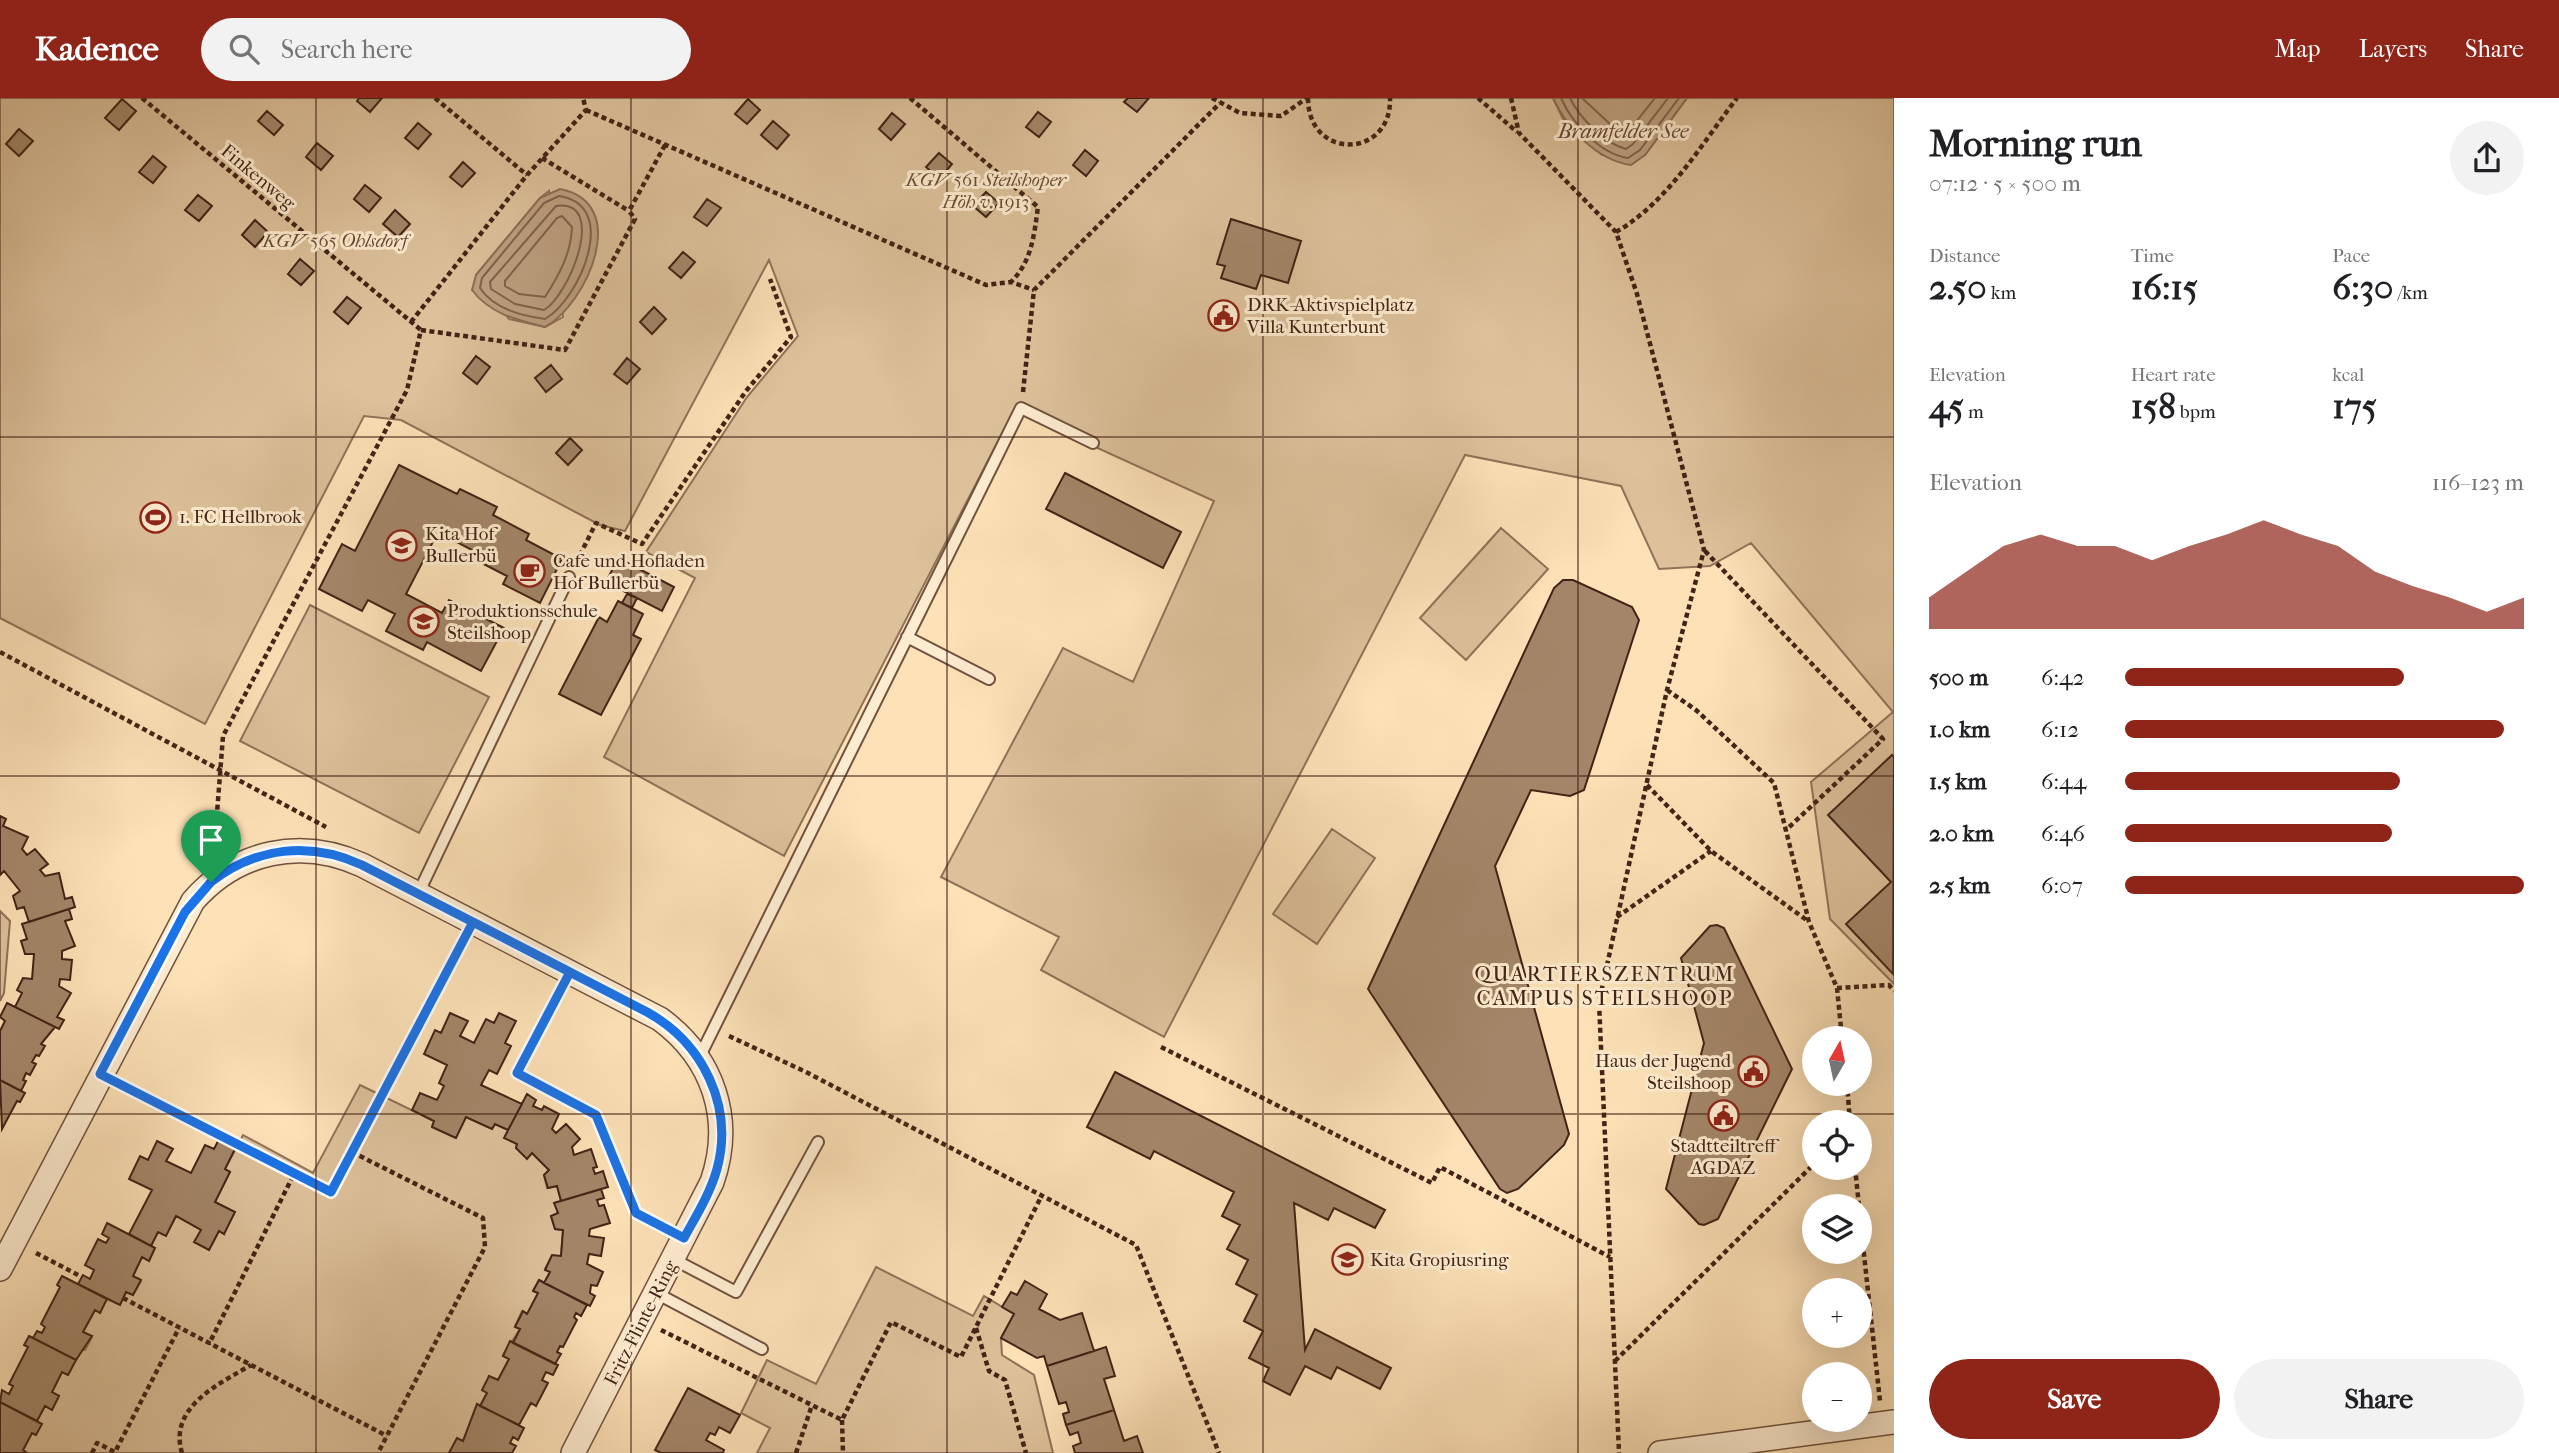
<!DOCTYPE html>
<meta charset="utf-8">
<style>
body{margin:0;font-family:"IM FELL French Canon",serif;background:#f2f2f2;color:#202124;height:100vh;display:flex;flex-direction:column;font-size:26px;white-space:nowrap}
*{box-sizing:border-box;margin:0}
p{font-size:23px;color:#757577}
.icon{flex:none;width:38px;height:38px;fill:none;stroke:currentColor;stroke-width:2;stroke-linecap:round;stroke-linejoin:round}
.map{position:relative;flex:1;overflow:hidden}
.side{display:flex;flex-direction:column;background:#fff;width:665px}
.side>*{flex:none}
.needle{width:46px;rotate:9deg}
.controls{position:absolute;left:1802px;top:928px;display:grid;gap:14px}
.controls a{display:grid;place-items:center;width:70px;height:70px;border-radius:50%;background:#fff;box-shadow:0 7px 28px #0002;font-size:35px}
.pin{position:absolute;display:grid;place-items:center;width:60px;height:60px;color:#fff;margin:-72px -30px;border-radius:50% 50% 50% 0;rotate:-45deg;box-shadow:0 0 7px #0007}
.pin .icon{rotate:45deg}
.round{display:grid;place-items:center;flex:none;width:74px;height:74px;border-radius:37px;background:#f2f2f2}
.summary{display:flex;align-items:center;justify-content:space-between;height:119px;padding:0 35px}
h1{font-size:38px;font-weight:700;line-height:52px}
.stats{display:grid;grid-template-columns:repeat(3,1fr);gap:10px;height:119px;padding:7px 35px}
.stats div{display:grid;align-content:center}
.stats b{font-size:35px;font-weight:700}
.stats small{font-size:19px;font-weight:400}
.stats p{font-size:19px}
.chart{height:196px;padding:14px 35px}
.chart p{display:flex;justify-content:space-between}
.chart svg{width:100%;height:126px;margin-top:7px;fill:#8f2418;opacity:.7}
.button{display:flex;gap:14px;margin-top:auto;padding:14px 35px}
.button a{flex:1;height:80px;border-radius:42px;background:#8f2418;color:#fff;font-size:28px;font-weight:700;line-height:80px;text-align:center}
.button a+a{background:#f2f2f2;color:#202124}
ul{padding:0 35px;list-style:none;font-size:23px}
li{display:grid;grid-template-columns:112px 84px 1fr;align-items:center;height:52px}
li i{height:18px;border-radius:9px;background:#8f2418}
header{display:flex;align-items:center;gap:42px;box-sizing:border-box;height:98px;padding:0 35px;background:#8f2418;color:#fff}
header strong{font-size:33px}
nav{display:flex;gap:38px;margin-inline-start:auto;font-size:24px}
.search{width:490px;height:63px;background:#f2f2f2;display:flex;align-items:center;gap:18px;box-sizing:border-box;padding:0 24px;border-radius:38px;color:#757577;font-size:26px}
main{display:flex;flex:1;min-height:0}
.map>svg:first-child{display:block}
.green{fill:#ddc19b;stroke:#907258;stroke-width:2;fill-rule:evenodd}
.water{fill:#bda080;stroke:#8c6e55;stroke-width:2}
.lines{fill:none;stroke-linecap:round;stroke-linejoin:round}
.shore{stroke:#80624a;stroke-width:2}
.building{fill:#a38669;stroke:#422315;stroke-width:2}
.lane-casing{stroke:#71523e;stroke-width:14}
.street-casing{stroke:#71523e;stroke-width:26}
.path{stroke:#422315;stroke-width:4.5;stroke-dasharray:5 3.5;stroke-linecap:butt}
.lane{stroke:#feecd0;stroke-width:10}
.street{stroke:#feecd0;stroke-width:23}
.route-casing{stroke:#fff;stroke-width:14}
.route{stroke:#1a73e8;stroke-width:9}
.grid{fill:none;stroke:#422315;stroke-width:2;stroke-opacity:0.55}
.labels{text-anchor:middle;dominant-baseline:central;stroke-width:6;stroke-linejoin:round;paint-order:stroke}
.street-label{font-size:19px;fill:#422315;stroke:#feecd0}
.park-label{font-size:19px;font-style:italic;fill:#694a36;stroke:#feecd0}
.poi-label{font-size:19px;fill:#422315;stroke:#feecd0;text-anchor:start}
.water-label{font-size:21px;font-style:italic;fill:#674835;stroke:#feecd0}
.neighbourhood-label{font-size:21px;letter-spacing:2px;fill:#422315;stroke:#feecd0}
</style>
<header>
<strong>Kadence</strong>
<div class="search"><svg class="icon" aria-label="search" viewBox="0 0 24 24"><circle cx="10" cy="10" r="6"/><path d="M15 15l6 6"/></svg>Search here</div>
<nav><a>Map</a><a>Layers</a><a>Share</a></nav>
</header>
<main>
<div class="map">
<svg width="1894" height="1355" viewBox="0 0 1894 1355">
<rect width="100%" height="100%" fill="#fde1b7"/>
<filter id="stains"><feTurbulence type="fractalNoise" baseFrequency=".00286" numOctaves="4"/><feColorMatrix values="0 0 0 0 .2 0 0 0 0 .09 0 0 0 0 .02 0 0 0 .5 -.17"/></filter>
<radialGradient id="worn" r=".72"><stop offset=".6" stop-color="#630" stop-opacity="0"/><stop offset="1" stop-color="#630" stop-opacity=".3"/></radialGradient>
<path class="green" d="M0,0H1553L1563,21L1602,57H1645L1687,0H1894V886L1830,821L1811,684L1893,614L1751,445L1710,468L1659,471L1621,388L1465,357L1164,939L1041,872L1059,839L941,779L1063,550L1133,584L1214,403L1014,312L784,758L604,659L695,480L646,454L747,299L798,238L769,162L625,433L600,427L401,322L364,318L205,626L0,520ZM549,93L563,219L545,229L509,221L476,177L540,100Z
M1501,430L1548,471L1466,562L1420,520Z
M310,507L489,599L419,735L240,643Z
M1332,731L1375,760L1317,846L1273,816Z
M0,813L10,823L4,895L0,903Z
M360,987L434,1023L432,1029L455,1040L466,1019L492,1031L495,1026L508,1032L505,1040L517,1046L516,1050L527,1060L532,1055L549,1072L544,1077L547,1090L557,1088L561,1103L555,1105L558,1115L551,1118L555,1131L563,1132L561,1158H552L545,1171L550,1174L544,1185L539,1182L533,1193L538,1195L528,1216L522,1213L515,1228L520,1231L503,1257L509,1261L498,1282L489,1278L487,1295L480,1308L477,1306L463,1343L457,1340L449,1355H27L23,1352L32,1335L36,1337L41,1326L37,1323L45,1308L52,1311L59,1298L52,1294L62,1274L68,1277L82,1251L85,1252L92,1239L83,1234L95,1212L107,1201L120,1207L126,1194L133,1197L141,1183L133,1178L142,1159L149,1162L155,1150L151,1148L158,1134L166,1137L176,1118L201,1132L195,1144L209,1152L219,1133L224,1136L215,1104L230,1074L225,1071L243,1037L313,1075Z
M876,1169L973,1218L984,1198L1014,1216L1001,1240L1002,1257L1034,1277L1053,1355H757L770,1330L741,1315L767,1262L816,1286Z"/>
<path class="water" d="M1553,0H1687L1645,57L1631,67C1596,62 1567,30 1553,0Z
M560,91C632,105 587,206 545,229C517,222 490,216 472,192L476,177L540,100Z"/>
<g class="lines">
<path class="shore" d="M1561,0C1572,25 1600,56 1628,60L1640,52L1679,0
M1570,0C1579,19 1605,46 1626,51L1633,46L1668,0
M1582,0L1624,39L1655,0
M559,98C621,107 579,202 545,221C522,218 493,210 480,190L482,180L544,105Z
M556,108C608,100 570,197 544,212L515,206L491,191L490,184Z
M562,118L572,129C571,156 559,177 545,199L519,196L505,188V183L557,120Z"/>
</g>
<path class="building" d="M359,0H382L370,14L357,3Z
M1128,0H1149L1137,14L1124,4Z
M122,1L136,13L119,32L105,20Z
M748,1L760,12L747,26L735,16Z
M267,13L283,27L274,37L258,23Z
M1038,14L1051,24L1039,39L1026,29Z
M892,15L905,26L891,42L879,31Z
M773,23L789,37L777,51L761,37Z
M418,25L431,36L418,51L405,40Z
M19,31L33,43L19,58L6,46Z
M317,45L333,58L321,72L306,59Z
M1085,52L1098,63L1086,78L1073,67Z
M939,55L952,66L939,81L926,69Z
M153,58L166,69L153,85L139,74Z
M463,64L475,75L462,89L450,79Z
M365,87L381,100L369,114L354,101Z
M986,94L999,105L986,119L973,108Z
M198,97L212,108L199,123L185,112Z
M707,101L721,110L707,128L694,119Z
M395,112L410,126L398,139L383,126Z
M1231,121L1301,143L1288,185L1261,177L1256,191L1221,180L1225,168L1217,166Z
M255,122L268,134L255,149L242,137Z
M683,154L695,164L681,180L669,170Z
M300,161L314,173L301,187L288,176Z
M347,199L361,210L348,226L334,214Z
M654,209L666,221L652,236L640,224Z
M476,258L490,269L477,286L463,275Z
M627,260L640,271L627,286L614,276Z
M551,267L562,281L546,294L535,280Z
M570,340L582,352L568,367L556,355Z
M399,367L457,396L460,391L497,409L493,417L529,436L526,442L562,461L540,505L503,486L507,478L470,459L474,453L438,434L406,496L442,515L449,502L504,530L481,573L427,544L423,552L386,533L395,516L368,502L362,513L319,491L342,446L355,453Z
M1065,375L1181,434L1163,470L1046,411Z
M618,460L674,489L662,513L606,484Z
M1563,482H1573L1632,509L1639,522L1584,692L1570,698L1531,692L1495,768L1569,1036L1564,1047L1518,1091L1507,1095L1500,1091L1368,891L1554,490Z
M627,496L637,500L632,510L622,505Z
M618,503L643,516L633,537L641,541L601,617L559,596L599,519L607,524Z
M1892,657L1894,659L1893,876L1846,826L1891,784L1828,717Z
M0,718L6,721L3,728L28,739L22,751L27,757L35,751L48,766L40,772L45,778L59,775L65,801L72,799L75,809L29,824L24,809L17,811L13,798L20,793L4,773L0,777Z
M69,811L72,821L65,823L75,848L62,853V861L72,862L70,882L60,881L59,888L71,895L57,919L64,922L59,931L15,909L22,895L17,892L23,880L32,881L34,856H25L21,843L27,841L22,826Z
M1717,827L1724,830L1792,971L1718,1121L1704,1127L1699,1126L1666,1091L1704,945L1681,860L1710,828Z
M7,905L55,929L41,946L45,948L39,958L36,957L32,964L36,966L30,977L26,975L23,982L26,983L21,993L0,982V933L5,923L0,919Z
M450,915L468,923L460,938L474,945L486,921L494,925L499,915L516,923L505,945L511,948L497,976L489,972L481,987L522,1006L508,1032L495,1026L492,1031L466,1019L456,1040L432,1029L434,1023L412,1012L420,995L437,1002L444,988L439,985L447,967L424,956L435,932L441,935Z
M1115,974L1385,1112L1375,1130L1334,1110L1328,1122L1294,1105L1305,1252L1315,1231L1391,1270L1380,1291L1337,1269L1331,1281L1305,1268L1290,1297L1263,1283L1269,1270L1249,1260L1263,1233L1244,1223L1257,1197L1236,1186L1248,1162L1227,1151L1240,1127L1222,1118L1234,1094L1154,1053L1150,1061L1087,1029Z
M0,982L25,995L20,1004L17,1003L2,1031Z
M527,996L536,1002L533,1008L542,1012L544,1008L559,1016L552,1031L556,1035L566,1026L580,1041L572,1049L574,1057L591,1051L597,1069L593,1070L595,1076L603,1073L608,1089L561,1103L557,1088L548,1090L544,1077L549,1072L532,1055L527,1061L516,1050L517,1046L504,1040Z
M157,1043L173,1051L166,1063L191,1075L205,1047L214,1051L218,1043L235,1051L225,1071L230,1074L215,1104L235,1114L224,1136L219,1133L209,1152L194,1144L201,1132L176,1118L166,1138L158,1134L151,1148L129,1136L152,1092L129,1081L140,1058L148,1062Z
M601,1091L604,1100L597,1102L599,1108L604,1107L610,1125L590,1131L589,1138L604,1140L601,1158L589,1156L587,1166L603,1174L597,1188L591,1187L590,1195L595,1198L590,1208L544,1185L550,1174L545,1172L552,1157L561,1158L563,1132L555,1131L551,1118L558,1115L554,1105Z
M107,1125L155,1150L149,1163L142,1159L133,1178L141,1182L133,1197L126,1194L120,1207L78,1186L83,1177L90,1181L94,1172L85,1167L98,1141L106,1145L109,1140L102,1136Z
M62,1178L107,1201L100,1215L95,1212L83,1234L92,1238L76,1262L33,1240L37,1233L42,1235L45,1229L41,1226L60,1189L57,1187Z
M539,1182L587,1207L581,1218L576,1215L574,1219L577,1222L563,1249L560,1248L557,1254L561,1256L555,1266L513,1245L520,1231L515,1229L523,1213L527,1216L538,1195L533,1193Z
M1025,1183L1047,1196L1039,1211L1060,1222L1082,1215L1094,1253L1047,1268L1044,1258L1037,1260L1001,1240L1014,1216L1002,1209L1011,1194L1017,1197Z
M29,1238L76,1262L68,1277L62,1274L52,1294L59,1298L52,1312L45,1308L37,1323L0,1304L2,1292L9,1296L13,1288L9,1286L28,1249L24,1247Z
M510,1243L558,1267L553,1277L546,1274L542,1282L548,1285L536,1308L531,1305L519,1327L480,1308L487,1295L482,1292L489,1278L498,1282L509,1261L503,1258Z
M1106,1249L1115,1278L1104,1281L1114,1312L1066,1327L1063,1316L1069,1314L1066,1304L1059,1306L1047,1268Z
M688,1290L740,1317L730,1335L719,1329L715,1337L710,1335L706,1342L724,1352L723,1355H661L655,1352Z
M0,1304L42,1326L36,1337L32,1335L23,1352L27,1355H0Z
M477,1306L524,1330L518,1342L513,1339L510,1345L516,1348L512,1355H449L457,1340L463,1343Z
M1114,1312L1124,1343L1137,1338L1143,1355H1075L1073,1348L1081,1345L1078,1334L1070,1337L1066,1327Z"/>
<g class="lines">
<defs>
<path id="lane" d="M907,539L989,581
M418,796L569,479
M699,960L1021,310L1093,345
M673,1161L736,1194L818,1044
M656,1195L762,1251"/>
<path id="street" d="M0,1171L193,803C237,753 301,739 362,767L660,921C713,960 734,1021 712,1084L573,1355
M1660,1355L1894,1324"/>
</defs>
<use href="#lane" class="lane-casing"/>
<use href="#street" class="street-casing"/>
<path class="path" d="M142,0L421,232
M435,0L527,77
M910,0L1038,109C1034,137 1032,163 1011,184
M1212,0L1240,15L1281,18L1307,0
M1308,0C1308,63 1392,61 1390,0
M1478,0L1517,34
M1511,0L1519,35L1616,134L1637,196L1704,452L1667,592L1599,904L1619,1355
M586,12L986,187L1011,184L1034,192
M542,60L629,113
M1616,134C1668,104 1701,47 1737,0
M411,224L527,77L586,12L583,0
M421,232L565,252L635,121L629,113L665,47
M1023,294L1034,192L1220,5
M1705,453L1883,641L1786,732
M576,465L596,425L642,446L746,293L791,239L770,181
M0,554L326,729
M1667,592L1696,612L1774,685L1809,824L1837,890L1842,940
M1647,687L1711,753L1808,823
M214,754L223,638L407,292L421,232
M1617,819L1711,753
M1837,890L1889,887L1894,893
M560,894L517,975L595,1017L636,1115L662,1129
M729,938L806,974L1136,1147L1219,1355
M1161,949L1432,1085L1440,1069L1610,1159
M1847,985L1850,1024
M124,988L295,1074L209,1246
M352,1054L483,1120L485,1149L378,1355
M1855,1069L1859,1108
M295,1074L332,1094L463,844
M1860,1120L1880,1303
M36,1155L82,1179
M123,1200L387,1338
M976,1230L989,1273L1005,1282L1026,1355
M661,1232L842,1322L891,1224L961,1259L1042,1097
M1615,1263L1815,1065
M842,1322L843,1355
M92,1355L97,1345L115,1354L179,1230
M182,1355C168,1309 219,1286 251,1267
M796,1355L812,1307"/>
<use href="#lane" class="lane"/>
<use href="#street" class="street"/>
</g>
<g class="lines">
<defs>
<path id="route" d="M211,784L185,814L100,976L331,1094L473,824L647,914C703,945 734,1008 717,1071C710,1096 696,1118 684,1140L636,1115L596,1017L517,975L570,874L362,767C310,743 256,749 211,784"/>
</defs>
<use href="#route" class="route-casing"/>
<use href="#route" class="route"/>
</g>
<path class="grid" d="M316,0V1355M631,0V1355M947,0V1355M1263,0V1355M1578,0V1355M0,339H1894M0,678H1894M0,1016H1894"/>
<defs>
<symbol id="civic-ring" viewBox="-11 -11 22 22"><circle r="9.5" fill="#feecd0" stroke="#8f2418" stroke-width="1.5"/><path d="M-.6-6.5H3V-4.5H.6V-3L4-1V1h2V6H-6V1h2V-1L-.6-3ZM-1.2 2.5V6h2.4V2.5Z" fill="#8f2418"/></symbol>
<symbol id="stadium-ring" viewBox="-11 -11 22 22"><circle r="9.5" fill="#feecd0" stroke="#8f2418" stroke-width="1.5"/><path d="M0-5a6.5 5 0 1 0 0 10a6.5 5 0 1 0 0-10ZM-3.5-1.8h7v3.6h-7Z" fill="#8f2418"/></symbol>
<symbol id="school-ring" viewBox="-11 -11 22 22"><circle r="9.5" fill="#feecd0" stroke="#8f2418" stroke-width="1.5"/><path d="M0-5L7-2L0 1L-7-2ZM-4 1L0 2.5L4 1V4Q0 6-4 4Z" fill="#8f2418"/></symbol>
<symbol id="cafe-ring" viewBox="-11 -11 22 22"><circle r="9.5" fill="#feecd0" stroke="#8f2418" stroke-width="1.5"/><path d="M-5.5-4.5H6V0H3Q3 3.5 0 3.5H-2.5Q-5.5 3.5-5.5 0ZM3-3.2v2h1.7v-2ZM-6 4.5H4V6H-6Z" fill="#8f2418"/></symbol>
</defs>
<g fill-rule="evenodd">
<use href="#civic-ring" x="1206" y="200" width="35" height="35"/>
<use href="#stadium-ring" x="138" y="402" width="35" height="35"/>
<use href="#school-ring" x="384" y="430" width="35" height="35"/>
<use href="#cafe-ring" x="512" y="456" width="35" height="35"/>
<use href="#school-ring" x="406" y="506" width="35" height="35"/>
<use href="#civic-ring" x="1736" y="956" width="35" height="35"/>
<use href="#civic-ring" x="1706" y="1000" width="35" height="35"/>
<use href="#school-ring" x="1330" y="1144" width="35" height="35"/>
</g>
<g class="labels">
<g class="street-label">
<text transform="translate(258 79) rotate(40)">Finkenweg</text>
<text transform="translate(641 1225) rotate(-63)">Fritz-Flinte-Ring</text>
</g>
<g class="park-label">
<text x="986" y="82">KGV 561 Steilshoper<tspan x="986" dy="22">Höh v. 1913</tspan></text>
<text x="335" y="143">KGV 565 Ohlsdorf</text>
</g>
<g class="poi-label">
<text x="1247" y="207">DRK-Aktivspielplatz<tspan x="1247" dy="22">Villa Kunterbunt</tspan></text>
<text x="179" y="419">1. FC Hellbrook</text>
<text x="425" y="436">Kita Hof<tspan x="425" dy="22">Bullerbü</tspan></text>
<text x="553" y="463">Cafe und Hofladen<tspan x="553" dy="22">Hof Bullerbü</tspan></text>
<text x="447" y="513">Produktionsschule<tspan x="447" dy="22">Steilshoop</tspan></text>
<text x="1731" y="963" text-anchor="end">Haus der Jugend<tspan x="1731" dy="22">Steilshoop</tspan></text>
<text x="1723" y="1048" text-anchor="middle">Stadtteiltreff<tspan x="1723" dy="22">AGDAZ</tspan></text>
<text x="1370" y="1162">Kita Gropiusring</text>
</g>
<g class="water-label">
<text x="1623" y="33">Bramfelder See</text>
</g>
<g class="neighbourhood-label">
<text x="1605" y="876">QUARTIERSZENTRUM<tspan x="1605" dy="24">CAMPUS STEILSHOOP</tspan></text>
</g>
</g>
<rect width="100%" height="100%" filter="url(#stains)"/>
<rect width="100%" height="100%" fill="url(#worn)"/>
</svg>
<div class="controls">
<a><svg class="needle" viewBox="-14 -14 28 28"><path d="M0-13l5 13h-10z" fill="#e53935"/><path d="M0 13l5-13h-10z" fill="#757577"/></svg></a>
<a><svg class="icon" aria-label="locate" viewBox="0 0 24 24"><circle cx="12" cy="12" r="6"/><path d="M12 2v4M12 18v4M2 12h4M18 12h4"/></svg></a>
<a><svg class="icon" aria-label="layers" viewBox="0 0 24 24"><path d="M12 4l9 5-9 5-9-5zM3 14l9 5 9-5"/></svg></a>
<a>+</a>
<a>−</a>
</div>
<div class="pin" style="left:211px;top:784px;background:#1e9e55"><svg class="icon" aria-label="arrive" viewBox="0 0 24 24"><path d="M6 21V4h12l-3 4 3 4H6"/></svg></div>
</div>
<section class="side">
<div class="summary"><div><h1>Morning run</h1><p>07:12 · 5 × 500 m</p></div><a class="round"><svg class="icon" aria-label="share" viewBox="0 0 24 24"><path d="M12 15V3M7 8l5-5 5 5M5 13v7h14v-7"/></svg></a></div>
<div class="stats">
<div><p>Distance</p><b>2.50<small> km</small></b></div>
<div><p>Time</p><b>16:15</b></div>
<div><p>Pace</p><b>6:30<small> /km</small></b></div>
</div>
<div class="stats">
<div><p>Elevation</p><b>45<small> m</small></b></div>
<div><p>Heart rate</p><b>158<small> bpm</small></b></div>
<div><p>kcal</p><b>175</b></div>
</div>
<div class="chart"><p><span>Elevation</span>116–123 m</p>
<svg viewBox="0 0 160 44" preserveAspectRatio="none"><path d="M0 44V33L10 24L20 15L30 11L40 15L50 15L60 20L70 15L80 11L90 6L100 11L110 15L120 24L130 29L140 33L150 38L160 33V44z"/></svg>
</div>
<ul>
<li><b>500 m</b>6:42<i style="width:70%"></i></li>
<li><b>1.0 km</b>6:12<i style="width:95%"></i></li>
<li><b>1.5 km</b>6:44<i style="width:69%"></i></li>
<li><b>2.0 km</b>6:46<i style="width:67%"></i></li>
<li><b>2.5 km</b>6:07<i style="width:100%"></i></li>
</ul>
<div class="button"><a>Save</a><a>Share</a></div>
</section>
</main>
